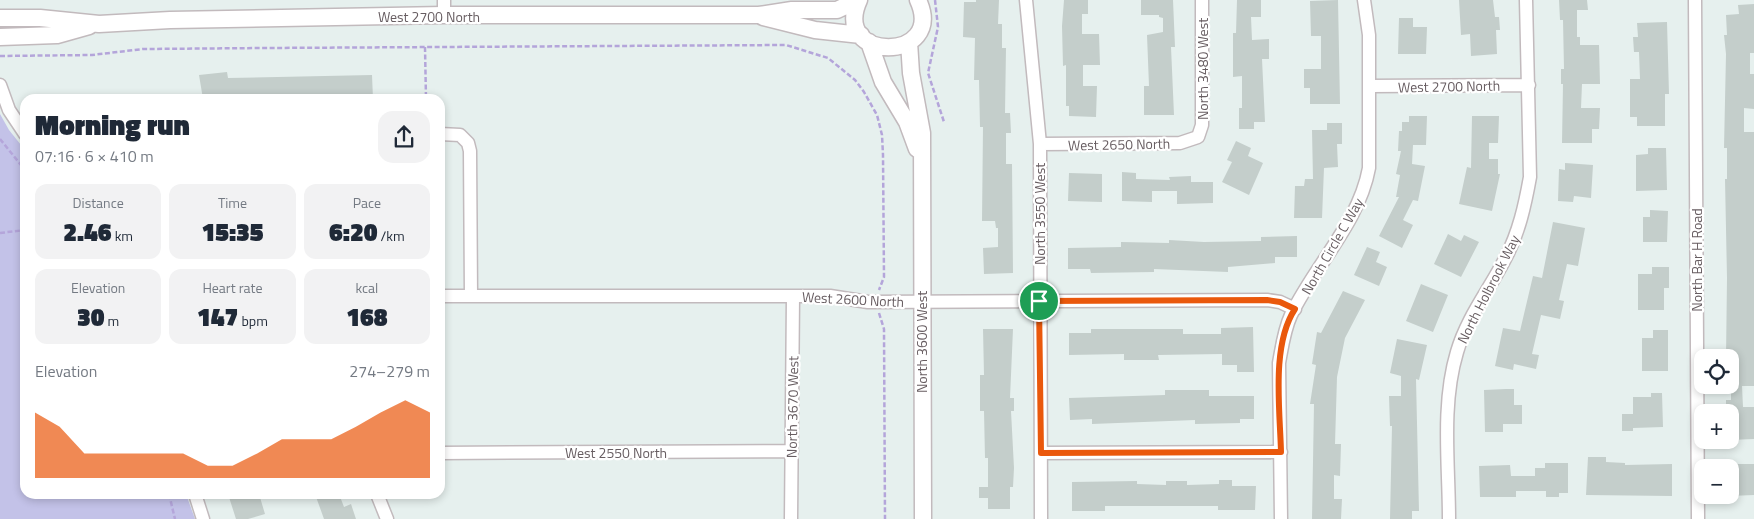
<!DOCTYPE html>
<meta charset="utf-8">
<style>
body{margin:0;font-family:"Titillium Web",sans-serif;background:#f2f2f3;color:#1f2937;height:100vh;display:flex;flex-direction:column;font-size:19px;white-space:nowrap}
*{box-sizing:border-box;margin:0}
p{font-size:16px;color:#747a83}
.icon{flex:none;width:28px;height:28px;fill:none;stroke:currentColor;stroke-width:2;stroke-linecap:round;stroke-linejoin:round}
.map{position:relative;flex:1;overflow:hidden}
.details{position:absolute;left:20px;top:94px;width:425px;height:405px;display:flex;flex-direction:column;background:#fff;border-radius:15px;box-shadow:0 2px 8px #0003}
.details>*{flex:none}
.buttons{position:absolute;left:1694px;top:349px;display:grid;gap:10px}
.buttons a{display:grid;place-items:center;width:45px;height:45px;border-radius:10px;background:#fff;box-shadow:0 2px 8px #0003;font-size:25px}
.pin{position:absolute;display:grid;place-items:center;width:42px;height:42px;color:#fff;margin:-21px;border:2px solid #fff;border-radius:50%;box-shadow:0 1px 5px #0007}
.round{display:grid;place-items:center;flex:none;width:52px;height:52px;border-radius:15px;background:#f2f2f3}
.overview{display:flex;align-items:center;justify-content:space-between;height:85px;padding:0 15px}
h1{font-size:28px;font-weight:800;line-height:38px}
.metrics{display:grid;grid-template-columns:repeat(3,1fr);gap:8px;height:85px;padding:5px 15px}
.metrics div{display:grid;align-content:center;border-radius:12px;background:#f2f2f3;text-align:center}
.metrics b{font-size:25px;font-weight:800}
.metrics small{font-size:14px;font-weight:400}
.metrics p{font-size:14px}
.chart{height:140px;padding:10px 15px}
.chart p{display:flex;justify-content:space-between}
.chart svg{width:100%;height:90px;margin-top:5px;fill:#ea580c;opacity:.7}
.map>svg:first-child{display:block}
.green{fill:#c3c2e8}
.building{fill:#c4cecb}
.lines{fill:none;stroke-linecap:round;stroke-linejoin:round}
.minor-casing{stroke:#c2babd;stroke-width:15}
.tertiary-casing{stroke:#c2babd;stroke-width:19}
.path{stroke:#b4a5da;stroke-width:2.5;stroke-dasharray:5 2.5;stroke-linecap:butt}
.minor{stroke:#fff;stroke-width:12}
.tertiary{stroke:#fff;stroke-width:16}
.route-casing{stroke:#fff;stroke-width:10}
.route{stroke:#ea580c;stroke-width:6}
.labels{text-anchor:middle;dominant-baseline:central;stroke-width:4.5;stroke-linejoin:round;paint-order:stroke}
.street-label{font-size:14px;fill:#675d61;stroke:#fff}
</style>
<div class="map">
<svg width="1754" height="519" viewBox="0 0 1754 519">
<rect width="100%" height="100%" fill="#e6f0ee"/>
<path class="green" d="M0,114L9,130L25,150V494H186L195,519H0Z"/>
<path class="building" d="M976,0H999L998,24H1002V48H1006L1005,113H1010L1011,133H1006V164H1012L1013,273L984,274L983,248L998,247V228H996L995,221H982L983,127H980L979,80H974L975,38L963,37L964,2H976Z
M1064,0H1088V14H1082V34H1099L1100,65H1083V86H1097L1096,117L1069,116V106H1066V65L1063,66L1062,26Z
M1141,0H1173L1175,47H1171L1174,115H1144V86H1149L1147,35L1163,32V18L1159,17V15H1141Z
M1237,0H1261V17H1251L1252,40L1269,39V59H1262L1265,122H1254V129H1239V108H1242V76L1233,77V33H1236Z
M1338,0L1340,104H1310V88H1304V69H1321V36H1311L1310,1Z
M1459,0H1493L1495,17H1499L1500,30H1496L1497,54L1471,56L1470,34L1461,35Z
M1559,0H1587L1588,10H1577V37H1580V45H1599L1600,84H1582L1581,108H1600L1599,129H1592V143H1562L1563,84H1561V69H1564L1563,20H1560Z
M1754,4V53H1750V74H1754V109L1744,108V132H1754V386H1742L1743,407H1754V439L1730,440V412H1726V400H1731V365L1730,358H1726L1727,278L1725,179H1727V148H1724L1726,54L1724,35H1727L1726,15L1739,14L1738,5Z
M1399,18H1413V27H1427L1426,54H1398Z
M1667,22L1669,94H1665V126H1637V117H1630V79H1640L1639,52H1634L1633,37H1638L1637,23Z
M227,72L228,78L372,75L373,99H203L199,75Z
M1409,116H1427L1426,145H1413L1412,164L1425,166L1418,201L1413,200L1403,220L1413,225L1402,248L1379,236L1399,197H1396L1400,175L1396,174L1401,151H1398L1399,131H1402V122H1409Z
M1472,116H1499L1498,143H1489V159H1498V174H1500L1492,211L1459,204L1467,167L1471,168Z
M1327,123H1342V144H1337L1338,167L1324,168L1322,218H1294L1295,186H1304L1305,179H1313L1312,130H1327Z
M1236,141L1251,148L1248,156L1263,163L1249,195L1222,182L1232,162L1227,160Z
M1648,148H1666L1667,190L1636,191V155L1648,154Z
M1565,163L1593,165L1591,198L1574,196L1573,202L1558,201L1559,169L1565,170Z
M1122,172L1136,173V179L1170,180L1169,177L1191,176V182H1213V203L1177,204V191H1152V202L1122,201Z
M1069,173L1102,174V202L1068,201Z
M1650,210L1668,211L1667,242H1643V217H1650Z
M1553,222L1585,228L1578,266L1567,264L1559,300L1564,301L1560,319L1541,315L1532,354L1539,355L1536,369L1514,364L1513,370L1495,366L1503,328L1520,331L1533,276L1542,278Z
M1448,234L1461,241L1464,235L1479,242L1461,277L1434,264Z
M1297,236V257H1275V263L1228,267V272L1154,269V272L1091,273L1090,269H1068V248L1121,247V242L1169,243V240L1204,242L1261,241V237Z
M1367,247L1380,252L1376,262L1387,267L1379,286L1354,275Z
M1652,267H1669V288H1664V310H1638V274H1652Z
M1421,284L1448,295L1433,332L1406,321Z
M1343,291L1365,300L1345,338L1337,377L1335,444H1341L1340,476L1334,475V499H1342L1341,519H1312L1314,404H1310L1316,365L1312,364L1317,332L1321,333Z
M1253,327L1254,372H1237V365H1222V354L1158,355L1159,360H1124V354L1069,355V333H1091V329H1183V334H1221V328Z
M983,329H1013L1010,398H1014V411H1011L1014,468L1013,487H1010V509H988V498H979V487H988V458H985L984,411H980V375H984Z
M1653,330H1668V371H1642V338H1653Z
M1397,339L1427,345L1419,380L1416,379L1419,511H1412V519H1390L1392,426H1390L1389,396H1401V376L1390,373Z
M1506,389H1514V405H1522V424H1503V432H1485L1484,390Z
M1165,390H1209V396H1254V419H1240V423L1195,424V420L1092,424V419L1070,420L1069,398L1165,395Z
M1651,393H1662L1663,427L1633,428V431H1622V414H1633V397H1651Z
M1588,457H1606V462L1625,463V465L1672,464V496L1586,495Z
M1545,463H1568V493H1559V497H1546V491H1516V497H1480L1479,466L1510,465L1511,476H1535V468H1545Z
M1730,464H1754V495L1730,496Z
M1219,480H1232V486H1256L1255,510H1218V506H1105V511H1072V482L1137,481V484L1166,485V481H1187V485L1219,484Z
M228,494H259L265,514L248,519H236Z
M315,494H339L344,507L351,504L356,519H324Z"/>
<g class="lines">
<defs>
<path id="minor" d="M1026,0L1040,144L1041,519
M1695,0L1698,519
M444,15V0
M0,85L9,110L25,134
M1370,86L1529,85
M440,134L460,135L468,143L470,151L471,296
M1040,144L1180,143L1198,137L1202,125V0
M440,296H830L868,302L1267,300L1280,302L1295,309
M440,453L792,451
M1041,453L1281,452
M195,494L203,519
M377,494L387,519
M791,519L793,296
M1281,519L1279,363C1282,347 1284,330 1291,315C1315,265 1359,223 1369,168V35L1364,0
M1449,519C1449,465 1441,405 1457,352C1467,317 1490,289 1506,257C1519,232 1525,205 1530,177L1526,0"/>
<path id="tertiary" d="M859,0C830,63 947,63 918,0
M763,17L815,30L861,35
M0,18H40L99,24L170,20L444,15H759L792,10H837L858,0
M0,37L57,35L89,26
M869,42L883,82L907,122L917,149
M909,42L911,73L922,133L923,519"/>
</defs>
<use href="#minor" class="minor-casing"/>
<use href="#tertiary" class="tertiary-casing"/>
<path class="path" d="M935,0L938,27L928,73L944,122
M425,47L426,99
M0,56L92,55L143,49L267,48L786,45L828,58L855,80L864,92L877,115L882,135L883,155L884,277L879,290
M0,139L25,170
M0,233L25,230
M879,313L884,329L885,519
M169,494L175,519"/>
<use href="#minor" class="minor"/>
<use href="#tertiary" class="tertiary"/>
</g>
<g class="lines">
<defs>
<path id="route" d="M1267,300L1280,302L1295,309C1271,345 1280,410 1281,452L1041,453L1039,301Z"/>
</defs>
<use href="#route" class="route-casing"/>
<use href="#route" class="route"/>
</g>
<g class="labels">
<g class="street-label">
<text x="429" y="16">West 2700 North</text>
<text transform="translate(1202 69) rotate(-90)">North 3480 West</text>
<text transform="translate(1449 86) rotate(-1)">West 2700 North</text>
<text transform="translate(1119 144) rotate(-1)">West 2650 North</text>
<text transform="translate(1039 214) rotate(-90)">North 3550 West</text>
<text transform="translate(1332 246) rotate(-60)">North Circle C Way</text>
<text transform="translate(1696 260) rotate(-90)">North Bar H Road</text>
<text transform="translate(1488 289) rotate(-63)">North Holbrook Way</text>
<text transform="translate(853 299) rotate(3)">West 2600 North</text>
<text transform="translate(921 342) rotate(-90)">North 3600 West</text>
<text transform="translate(792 407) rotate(-89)">North 3670 West</text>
<text x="616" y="452">West 2550 North</text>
</g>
</g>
</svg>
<div class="buttons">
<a><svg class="icon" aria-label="locate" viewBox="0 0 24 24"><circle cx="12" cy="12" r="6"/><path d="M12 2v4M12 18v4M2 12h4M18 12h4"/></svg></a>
<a>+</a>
<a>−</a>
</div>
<div class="pin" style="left:1039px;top:301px;background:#1e9e55"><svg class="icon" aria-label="arrive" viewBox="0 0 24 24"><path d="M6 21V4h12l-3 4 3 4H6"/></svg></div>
<section class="details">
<div class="overview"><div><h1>Morning run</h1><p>07:16 · 6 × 410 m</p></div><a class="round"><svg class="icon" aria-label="share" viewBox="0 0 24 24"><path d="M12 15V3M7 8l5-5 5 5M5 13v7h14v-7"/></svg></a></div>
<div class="metrics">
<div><p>Distance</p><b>2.46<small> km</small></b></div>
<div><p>Time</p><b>15:35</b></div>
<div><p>Pace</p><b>6:20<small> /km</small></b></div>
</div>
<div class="metrics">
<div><p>Elevation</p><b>30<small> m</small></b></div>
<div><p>Heart rate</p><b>147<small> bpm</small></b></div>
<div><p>kcal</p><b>168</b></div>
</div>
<div class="chart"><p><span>Elevation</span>274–279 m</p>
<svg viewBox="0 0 160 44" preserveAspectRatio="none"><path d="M0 44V12L10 19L20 32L30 32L40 32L50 32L60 32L70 38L80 38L90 32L100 25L110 25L120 25L130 19L140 12L150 6L160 12V44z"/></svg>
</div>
</section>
</div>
